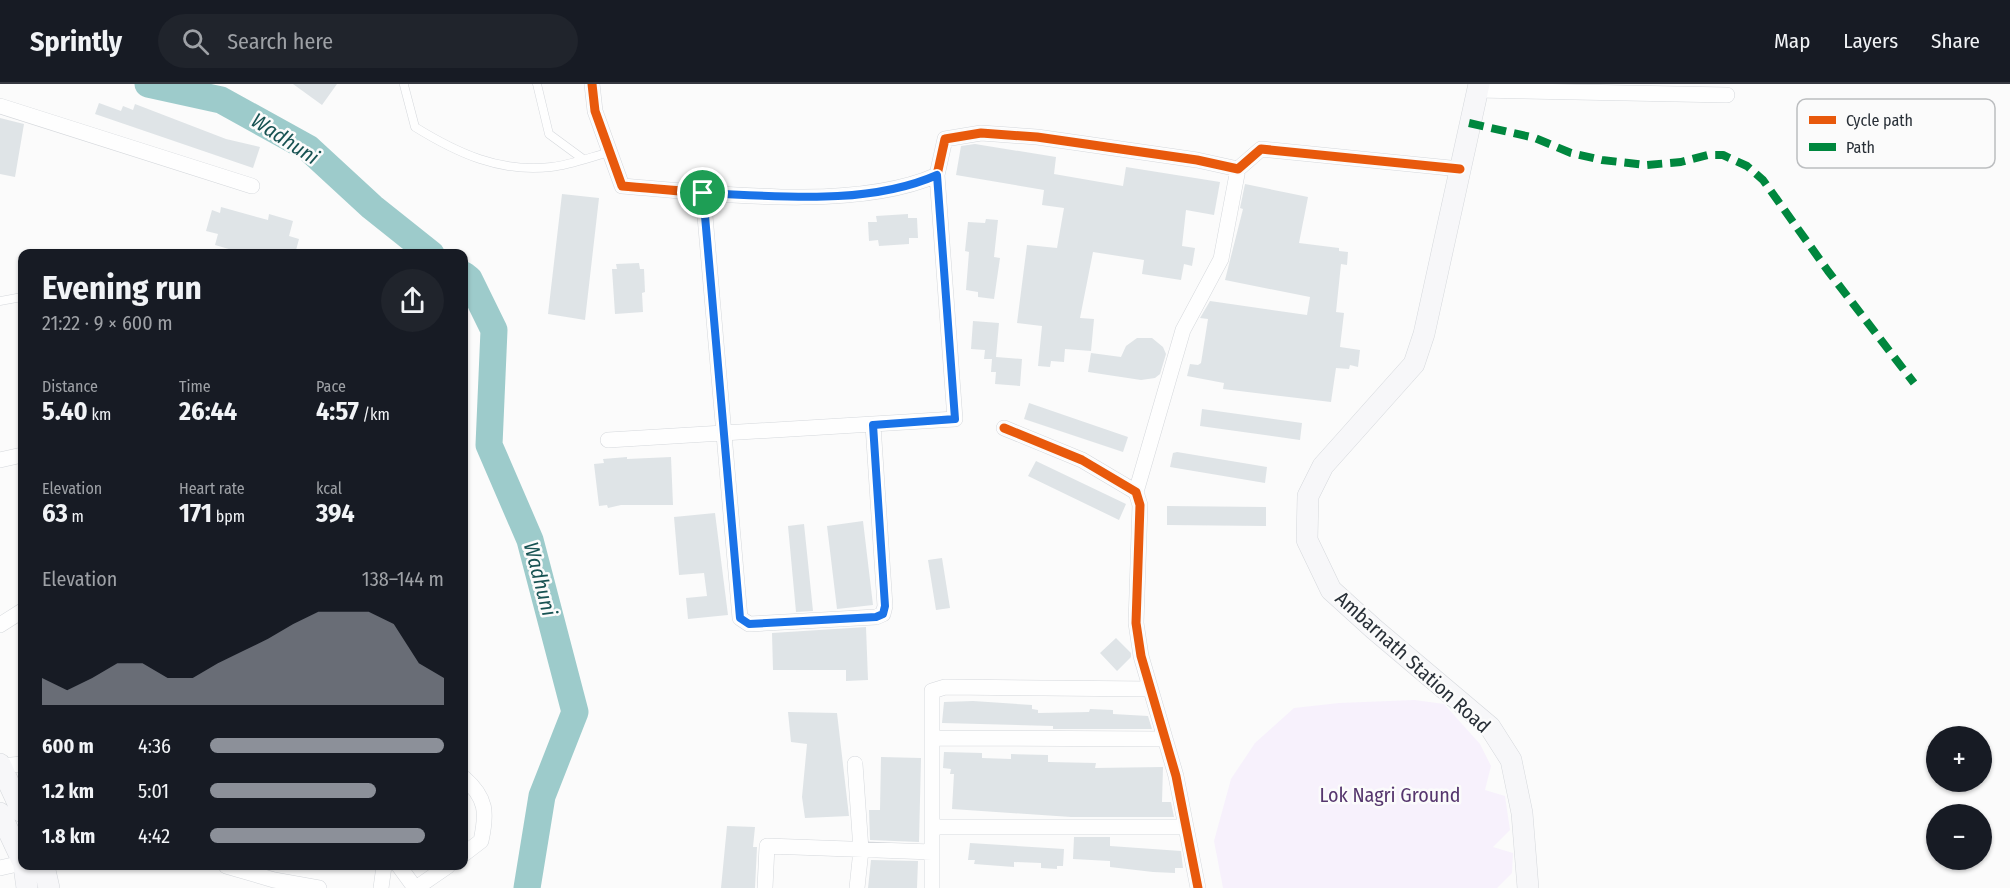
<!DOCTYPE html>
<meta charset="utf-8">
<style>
body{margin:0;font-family:"Fira Sans Condensed",sans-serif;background:#20242c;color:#f1f3f6;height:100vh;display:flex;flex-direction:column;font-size:22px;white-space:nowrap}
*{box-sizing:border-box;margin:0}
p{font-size:20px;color:#9ea1a6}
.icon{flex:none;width:33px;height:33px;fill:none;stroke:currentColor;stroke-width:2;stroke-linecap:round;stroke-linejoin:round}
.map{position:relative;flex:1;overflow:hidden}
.panel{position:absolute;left:18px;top:165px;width:450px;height:621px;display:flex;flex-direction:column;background:#171b24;border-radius:12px;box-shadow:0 2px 4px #0004}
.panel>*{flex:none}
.fabs{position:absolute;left:1926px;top:642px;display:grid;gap:12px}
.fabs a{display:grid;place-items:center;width:66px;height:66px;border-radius:50%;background:#171b24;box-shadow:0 2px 4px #0004;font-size:30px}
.pin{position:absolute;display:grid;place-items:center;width:51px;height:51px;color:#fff;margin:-26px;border:3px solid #fff;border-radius:50%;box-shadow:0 2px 6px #0007}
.round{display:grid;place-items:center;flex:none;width:63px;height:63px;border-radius:32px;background:#20242c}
.summary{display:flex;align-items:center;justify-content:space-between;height:102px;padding:0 24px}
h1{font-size:33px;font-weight:700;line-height:45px}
.stats{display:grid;grid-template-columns:repeat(3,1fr);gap:9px;height:102px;padding:6px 24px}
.stats div{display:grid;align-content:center}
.stats b{font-size:26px;font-weight:700}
.stats small{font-size:16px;font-weight:400}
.stats p{font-size:16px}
.chart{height:168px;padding:12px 24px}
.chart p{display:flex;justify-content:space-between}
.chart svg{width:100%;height:108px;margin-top:6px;fill:#8c9099;opacity:.7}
ul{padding:0 24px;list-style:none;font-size:20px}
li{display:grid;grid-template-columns:96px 72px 1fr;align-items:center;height:45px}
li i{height:15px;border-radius:8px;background:#8c9099}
header{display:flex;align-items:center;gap:36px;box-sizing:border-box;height:84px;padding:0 30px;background:#171b24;border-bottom:2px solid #363941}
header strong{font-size:28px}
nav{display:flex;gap:33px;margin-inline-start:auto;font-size:21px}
.search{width:420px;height:54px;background:#20242c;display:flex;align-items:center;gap:15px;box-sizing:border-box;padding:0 21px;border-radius:33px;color:#9ea1a6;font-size:22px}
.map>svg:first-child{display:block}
.green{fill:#f7f1fc}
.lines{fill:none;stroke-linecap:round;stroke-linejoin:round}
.river{stroke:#9dcbcb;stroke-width:27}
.building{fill:#dfe4e7}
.lane-casing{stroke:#d5d8dc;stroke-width:9}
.street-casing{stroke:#d5d8dc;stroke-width:16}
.secondary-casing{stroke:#d5d8dc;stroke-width:22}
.lane{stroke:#fefefe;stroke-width:8}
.street{stroke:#fefefe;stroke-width:15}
.secondary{stroke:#f7f7f9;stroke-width:21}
.quiet{stroke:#00873e;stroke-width:8;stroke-dasharray:15 8;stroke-linecap:butt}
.cycleway-casing{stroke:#fbfbfb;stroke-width:13}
.cycleway{stroke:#e8590c;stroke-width:9}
.route-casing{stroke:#fff;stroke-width:12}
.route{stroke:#1a73e8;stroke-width:8}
.labels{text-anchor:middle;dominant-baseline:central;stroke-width:5;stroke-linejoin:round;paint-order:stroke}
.street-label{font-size:20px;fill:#282f37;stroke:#fbfbfb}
.park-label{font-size:20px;fill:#56366e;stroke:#fbfbfb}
.water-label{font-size:21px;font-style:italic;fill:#175252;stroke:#fbfbfb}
.key{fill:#fbfbfb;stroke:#bcbec0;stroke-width:1.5}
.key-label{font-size:16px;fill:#282f37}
</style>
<header>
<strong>Sprintly</strong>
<div class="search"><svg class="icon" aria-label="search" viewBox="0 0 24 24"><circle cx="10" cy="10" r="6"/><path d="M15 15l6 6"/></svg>Search here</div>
<nav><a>Map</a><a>Layers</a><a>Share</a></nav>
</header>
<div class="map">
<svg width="2010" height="804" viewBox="0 0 2010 804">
<rect width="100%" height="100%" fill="#fbfbfb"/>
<path class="green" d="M1414,616L1444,620L1480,660L1491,682L1485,706L1505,712L1510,746L1493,763L1513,769L1512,789L1497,804H1223L1214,757L1231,695L1255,659L1294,624L1339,619Z"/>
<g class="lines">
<path class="river" d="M148,0L221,16L308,64L372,123L431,170
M464,191L469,195L494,246L489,361L530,456L575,628L542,712L527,804"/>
</g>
<path class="building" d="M293,0H337L322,21Z
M99,19L121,27L123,22L133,26L135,20L226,55L260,63L253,84L95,30Z
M0,34L24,40L15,93L0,90Z
M975,60L1056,73L1054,90L1123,102L1126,83L1220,98L1214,131L1186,126L1182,162L1195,164L1192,182L1184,180L1181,196L1142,190L1144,176L1093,168L1080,234L1094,235L1091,267L1065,265L1064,278L1051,277L1050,283L1038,282L1042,242L1017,239L1027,161L1057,164L1064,124L1042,121L1044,106L956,91L961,62Z
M1245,100L1308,113L1299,159L1339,164V167L1348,168L1347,181L1341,180L1336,228L1344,229L1340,263L1360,266L1358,283L1350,281L1349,285L1336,284L1331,318L1223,305L1224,299L1187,292L1190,280L1198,281L1201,279L1208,235L1200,234L1210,217L1307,231L1310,213L1225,196L1243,125L1240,124Z
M562,110L599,114L585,236L548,230Z
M221,123L268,136L269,130L293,137L289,152L299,155L295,170H246L215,161L218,150L206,147L212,126L220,129Z
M908,130V134H917L918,154H909V160L879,162L878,156L869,157L868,138H877L876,132Z
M986,135L998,136L994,173L1000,174L994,215L978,213V208L966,206L969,168L965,167L968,138L985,139Z
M639,179L640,185H644L645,208L642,209L643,228L615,230L612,185H617L616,180Z
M973,237L999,239L996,273L1022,275L1020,302L995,300L996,288H991L992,275H984L985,266L971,265Z
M1137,254H1152L1163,263L1166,270L1160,290L1155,294L1141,296L1088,288L1091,269L1121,273L1126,262Z
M1029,319L1128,353L1123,368L1024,335Z
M1202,325L1302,339L1300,356L1200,342Z
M1177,368L1267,383L1265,399L1170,383L1173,369Z
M627,373V375L671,373L673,421H621L608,424L607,421L599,422L594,380L604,379L603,375Z
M1036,377L1126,420L1119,436L1028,392Z
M1167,422L1266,423V442L1167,441Z
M715,429L728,531L688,535L686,514L707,512L704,489L679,491L674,433Z
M863,437L873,521L837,525L827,442Z
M804,440L813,527L796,528L788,442Z
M942,474L950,524L936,526L928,476Z
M866,543L868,596L846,597V586H773L772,549Z
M1116,554L1131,569V573L1117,587L1100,569Z
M973,617L1032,621V625L1038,626V629L1089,628L1090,625L1113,626V630L1148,632L1152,645H1053V642L942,639L944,618Z
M788,628L837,629L849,732L805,734L802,713L807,660L791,658Z
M944,668L982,669V674L1011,675V670L1048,671V678L1096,679L1095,684L1163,683L1162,718H1171L1174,733H1071L952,725L954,690H950L951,685L943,684Z
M881,673L921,674L919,758L870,756L869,726H880Z
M727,742L755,743L753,763H757L755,804H721Z
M1074,753H1110V762L1181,767L1183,784H1175V789L1153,788L1110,783V777L1073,775Z
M970,759L1064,765L1063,782H1057V785L1041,784V779L1014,778V783L974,780L975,776H968Z
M871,776L918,777L917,804H868Z"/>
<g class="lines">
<defs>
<path id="lane" d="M537,0L549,50L583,75
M404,1L415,43C457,69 500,89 551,83C570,81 591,73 610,68
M0,217L22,213"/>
<path id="street" d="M592,0L595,27L622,102C711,109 854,128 937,91L945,55L981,49L1037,53L1197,76L1238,85L1261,65L1460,85
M1477,6L1727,11
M0,22L252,102
M703,109L740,534L749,540L876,533L883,530L885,522L873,341
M1004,344L1082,376L1136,408L1140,421L1136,539L1141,572L1176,692L1198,804
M608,356L955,335L937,91
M0,376L22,371
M1136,408L1183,246L1221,175L1238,85
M0,541L22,527
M932,654L1165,655
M855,680L861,766L857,804
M0,682L22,680
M464,694C487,714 487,729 481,757L464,770
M932,743H1186
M226,782L274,796L319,804
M399,782L415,804
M0,784L22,779
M381,804L384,782
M416,804L448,782
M765,804L767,762L932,768
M932,804V607L945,603L1150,605"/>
<path id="secondary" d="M1479,0L1424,250L1414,280L1323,382L1308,412L1307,456L1331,506L1374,545L1490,643L1511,676L1522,729L1528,804
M0,680L22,728
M0,729L22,776
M24,782L27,804
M44,782L49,804"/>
</defs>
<use href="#lane" class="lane-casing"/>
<use href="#street" class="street-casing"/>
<use href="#secondary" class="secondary-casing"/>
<use href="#lane" class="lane"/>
<use href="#street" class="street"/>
<use href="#secondary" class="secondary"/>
<path class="quiet" d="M1469,39L1535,54L1571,69L1602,76L1646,81L1681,78L1708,71H1723L1747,82L1763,96L1828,187L1914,299"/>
<defs>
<path id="cycleway" d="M592,0L595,27L622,102C711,109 854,128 937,91L945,55L981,49L1037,53L1197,76L1238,85L1261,65L1460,85
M703,109L740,534L749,540L876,533L883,530L885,522L873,341
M1004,344L1082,376L1136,408L1140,421L1136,539L1141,572L1176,692L1198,804"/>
</defs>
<use href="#cycleway" class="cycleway-casing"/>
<use href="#cycleway" class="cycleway"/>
</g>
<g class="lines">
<defs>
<path id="route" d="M937,91L955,335L873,341L885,522L883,530L876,533L749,540L740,534L703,109C777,112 867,122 937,91Z"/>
</defs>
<use href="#route" class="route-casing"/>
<use href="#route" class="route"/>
</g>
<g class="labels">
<g class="street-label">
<text transform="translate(1413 578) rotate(42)">Ambarnath Station Road</text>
</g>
<g class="park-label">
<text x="1390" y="711">Lok Nagri Ground</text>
</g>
<g class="water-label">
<text transform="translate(285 55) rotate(33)">Wadhuni</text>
<text transform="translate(540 495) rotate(75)">Wadhuni</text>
</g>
</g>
<rect x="1797" y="15" width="198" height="69" rx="9" class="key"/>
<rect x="1809" y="32" width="27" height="8" fill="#e8590c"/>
<rect x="1809" y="59" width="27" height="8" fill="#00873e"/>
<g class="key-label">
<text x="1846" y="42">Cycle path</text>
<text x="1846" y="69">Path</text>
</g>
</svg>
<div class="fabs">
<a>+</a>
<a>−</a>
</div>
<div class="pin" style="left:703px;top:109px;background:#1e9e55"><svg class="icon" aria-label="arrive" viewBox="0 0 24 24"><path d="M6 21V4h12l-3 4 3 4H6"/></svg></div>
<section class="panel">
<div class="summary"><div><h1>Evening run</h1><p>21:22 · 9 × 600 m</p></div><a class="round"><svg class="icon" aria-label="share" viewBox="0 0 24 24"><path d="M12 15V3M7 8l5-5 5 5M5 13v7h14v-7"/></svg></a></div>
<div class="stats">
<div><p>Distance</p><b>5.40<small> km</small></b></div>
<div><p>Time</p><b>26:44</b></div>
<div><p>Pace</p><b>4:57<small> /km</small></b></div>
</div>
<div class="stats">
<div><p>Elevation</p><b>63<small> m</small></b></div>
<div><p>Heart rate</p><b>171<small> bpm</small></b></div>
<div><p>kcal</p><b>394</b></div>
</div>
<div class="chart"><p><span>Elevation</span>138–144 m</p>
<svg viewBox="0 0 160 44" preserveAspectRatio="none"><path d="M0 44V33L10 38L20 33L30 27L40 27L50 33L60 33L70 27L80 22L90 17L100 11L110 6L120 6L130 6L140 11L150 27L160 33V44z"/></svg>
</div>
<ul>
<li><b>600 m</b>4:36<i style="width:100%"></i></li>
<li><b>1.2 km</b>5:01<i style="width:71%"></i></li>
<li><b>1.8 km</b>4:42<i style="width:92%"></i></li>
</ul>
</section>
</div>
